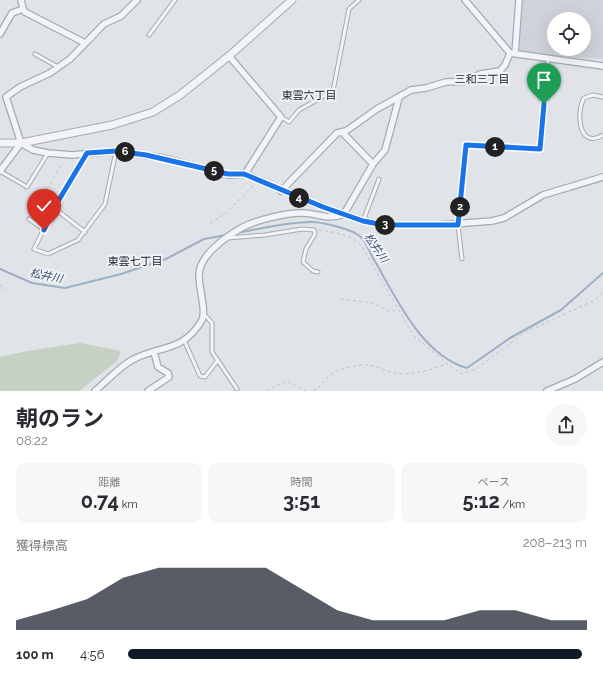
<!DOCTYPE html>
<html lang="ja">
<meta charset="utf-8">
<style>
body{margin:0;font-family:Raleway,"Noto Sans JP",sans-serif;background:#f7f7f7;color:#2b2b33;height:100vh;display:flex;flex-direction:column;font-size:15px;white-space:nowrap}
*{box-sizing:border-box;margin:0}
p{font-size:13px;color:#7c7c81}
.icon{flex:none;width:22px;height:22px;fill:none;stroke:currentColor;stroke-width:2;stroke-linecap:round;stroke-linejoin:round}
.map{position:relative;height:391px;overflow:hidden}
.drawer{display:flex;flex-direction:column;background:#fff;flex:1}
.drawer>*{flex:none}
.tools{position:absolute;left:547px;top:12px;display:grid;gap:8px}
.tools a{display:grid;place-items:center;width:44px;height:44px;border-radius:50%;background:#fff;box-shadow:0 4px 16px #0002;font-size:20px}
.pin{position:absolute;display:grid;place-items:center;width:34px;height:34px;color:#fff;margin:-41px -17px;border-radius:50% 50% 50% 0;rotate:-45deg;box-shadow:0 0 4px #0007}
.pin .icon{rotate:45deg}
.km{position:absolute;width:20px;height:20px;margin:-10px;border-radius:50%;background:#222;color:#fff;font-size:11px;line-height:20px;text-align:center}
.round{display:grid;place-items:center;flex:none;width:42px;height:42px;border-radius:21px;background:#f7f7f7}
.overview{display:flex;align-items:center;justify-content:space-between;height:68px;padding:0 16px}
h1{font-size:22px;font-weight:700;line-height:30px}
.figures{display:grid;grid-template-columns:repeat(3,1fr);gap:6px;height:68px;padding:4px 16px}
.figures div{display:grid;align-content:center;border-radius:10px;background:#f7f7f7;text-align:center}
.figures b{font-size:20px;font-weight:700}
.figures small{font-size:11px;font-weight:400}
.figures p{font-size:11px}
.chart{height:112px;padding:8px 16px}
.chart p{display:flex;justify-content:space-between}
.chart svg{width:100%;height:72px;margin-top:4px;fill:#111827;opacity:.7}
ul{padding:0 16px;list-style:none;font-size:13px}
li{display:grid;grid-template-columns:64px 48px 1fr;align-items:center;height:30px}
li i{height:10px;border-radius:5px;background:#111827}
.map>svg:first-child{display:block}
.built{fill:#cfd2da;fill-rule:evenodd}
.green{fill:#c5d1c2}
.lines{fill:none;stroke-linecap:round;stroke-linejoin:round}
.stream{stroke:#9eafc5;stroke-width:2}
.service-casing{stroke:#a6aab2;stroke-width:5}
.minor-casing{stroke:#a6aab2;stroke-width:8}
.tertiary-casing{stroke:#a6aab2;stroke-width:9}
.path{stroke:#bfc1c7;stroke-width:1;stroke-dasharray:3 3;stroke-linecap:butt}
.service{stroke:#f3f4f7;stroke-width:3}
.minor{stroke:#f3f4f7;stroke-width:5.5}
.tertiary{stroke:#f3f4f7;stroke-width:7}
.route-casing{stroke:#fff;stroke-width:8}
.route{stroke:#1a73e8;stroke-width:5}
.labels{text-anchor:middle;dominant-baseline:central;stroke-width:4;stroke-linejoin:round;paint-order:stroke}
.neighbourhood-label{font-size:11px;fill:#1c222f;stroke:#f0f2f6}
.water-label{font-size:11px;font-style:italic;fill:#384d6e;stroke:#f0f2f6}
</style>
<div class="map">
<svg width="603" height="391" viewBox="0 0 603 391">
<rect width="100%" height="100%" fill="#e0e3e8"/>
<path class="built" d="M521,0H603V59L519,55ZM554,19H584V49H554Z"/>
<path class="green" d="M80,343L121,351L117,361L79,391H0V357L27,351Z"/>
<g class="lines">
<path class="stream" d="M236,233C260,229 287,222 311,222C322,222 352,229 361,237C367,243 371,256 376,263C397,300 423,356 467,368L510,338L561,310L603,273
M0,269L32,283L65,288L121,274L166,259L204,239L226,235"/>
<defs>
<path id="service" d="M149,35L175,0
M35,54L58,67
M603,97L593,95L584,98C576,112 578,150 603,135
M281,117L289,122L299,110L333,91L349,9L359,0
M86,155L54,208L34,249L48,254L78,240L105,204L116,151
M0,171L27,187L48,153
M54,208L85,232
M29,219L44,230
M363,221L379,179
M227,238L265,235L302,229L314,230L315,234L306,249L303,262L313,271L318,272
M462,259L458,225L466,145L540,149L548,60
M204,314L212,323V352L237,389
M184,340L200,376L205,377L218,360"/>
<path id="minor" d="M21,0L23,9L25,12L85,43
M137,0L121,16L104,24L70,59L50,73L20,87L6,97L21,143L33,150L48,153L72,155L116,151L164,158L228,175L245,174L323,207L363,221L385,225H440L492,221L504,218L543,195L603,177
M465,0L510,53L603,66
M0,34L12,13L23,9
M515,54L519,0
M229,56L281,117L245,174
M342,132L373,164
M0,171L21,143
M281,191L337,133L346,131L377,109L411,90L426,88L446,82L468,81L480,74L500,71L505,65L510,53
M95,391C107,381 119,367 132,360C159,345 183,353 202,320C205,314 203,306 202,299C201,291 199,283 199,275C199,255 227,236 243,227C257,220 285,213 302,213C317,213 329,221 344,214L373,164L385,150L399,98
M148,391L169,377L168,373L158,367L154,352
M547,391L575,379L603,362"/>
<path id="tertiary" d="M0,143H21L112,125L153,112L180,95L229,56L292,0"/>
</defs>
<use href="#service" class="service-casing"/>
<use href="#minor" class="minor-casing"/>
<use href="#tertiary" class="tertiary-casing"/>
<path class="path" d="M32,215L62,164
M210,223L226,213L255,184
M319,230C333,232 350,234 361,245L414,336L450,366L462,374L476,369L524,333L595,300L603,291
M0,285L6,290
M341,299L373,303L391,312L397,309
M266,391L287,381L306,391
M313,391C324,385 327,374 339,370C347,368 360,364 369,365C378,366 386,372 395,373C411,376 432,370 446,364"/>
<use href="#service" class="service"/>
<use href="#minor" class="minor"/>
<use href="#tertiary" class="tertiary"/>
</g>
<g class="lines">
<defs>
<path id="route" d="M44,230L54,208L87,153L116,151L146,155L228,174H244L323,207L363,221L384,225H458L466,145L540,149L544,104"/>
</defs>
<use href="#route" class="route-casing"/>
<use href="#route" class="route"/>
</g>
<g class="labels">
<g class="neighbourhood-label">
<text x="482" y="79">三和三丁目</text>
<text x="309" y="95">東雲六丁目</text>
<text x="135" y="261">東雲七丁目</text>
</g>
<g class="water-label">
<text transform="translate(376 248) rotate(55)">松井川</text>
<text transform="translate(46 276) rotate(12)">松井川</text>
</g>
</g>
</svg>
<div class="tools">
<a><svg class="icon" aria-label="locate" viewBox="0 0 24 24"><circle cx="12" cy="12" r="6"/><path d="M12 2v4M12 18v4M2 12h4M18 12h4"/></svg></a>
</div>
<div class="pin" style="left:544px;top:104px;background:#1e9e55"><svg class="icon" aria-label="arrive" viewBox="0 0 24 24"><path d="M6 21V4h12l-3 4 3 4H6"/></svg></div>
<div class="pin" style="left:44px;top:230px;background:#d93025"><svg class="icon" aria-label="check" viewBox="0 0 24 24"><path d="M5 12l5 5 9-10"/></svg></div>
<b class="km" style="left:495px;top:147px">1</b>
<b class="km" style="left:460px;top:207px">2</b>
<b class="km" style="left:385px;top:225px">3</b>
<b class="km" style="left:299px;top:198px">4</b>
<b class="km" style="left:214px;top:171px">5</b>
<b class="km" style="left:125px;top:152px">6</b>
</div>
<section class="drawer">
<div class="overview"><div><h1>朝のラン</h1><p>08:22</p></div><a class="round"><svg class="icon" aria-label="share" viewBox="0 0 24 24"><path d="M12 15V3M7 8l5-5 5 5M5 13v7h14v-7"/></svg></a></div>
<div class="figures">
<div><p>距離</p><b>0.74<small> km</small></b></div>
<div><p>時間</p><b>3:51</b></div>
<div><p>ペース</p><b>5:12<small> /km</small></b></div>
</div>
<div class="chart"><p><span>獲得標高</span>208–213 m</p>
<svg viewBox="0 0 160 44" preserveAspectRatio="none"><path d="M0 44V38L10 32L20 25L30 12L40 6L50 6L60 6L70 6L80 19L90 32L100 38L110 38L120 38L130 32L140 32L150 38L160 38V44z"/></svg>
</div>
<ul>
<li><b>100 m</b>4:56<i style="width:99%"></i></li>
</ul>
</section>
